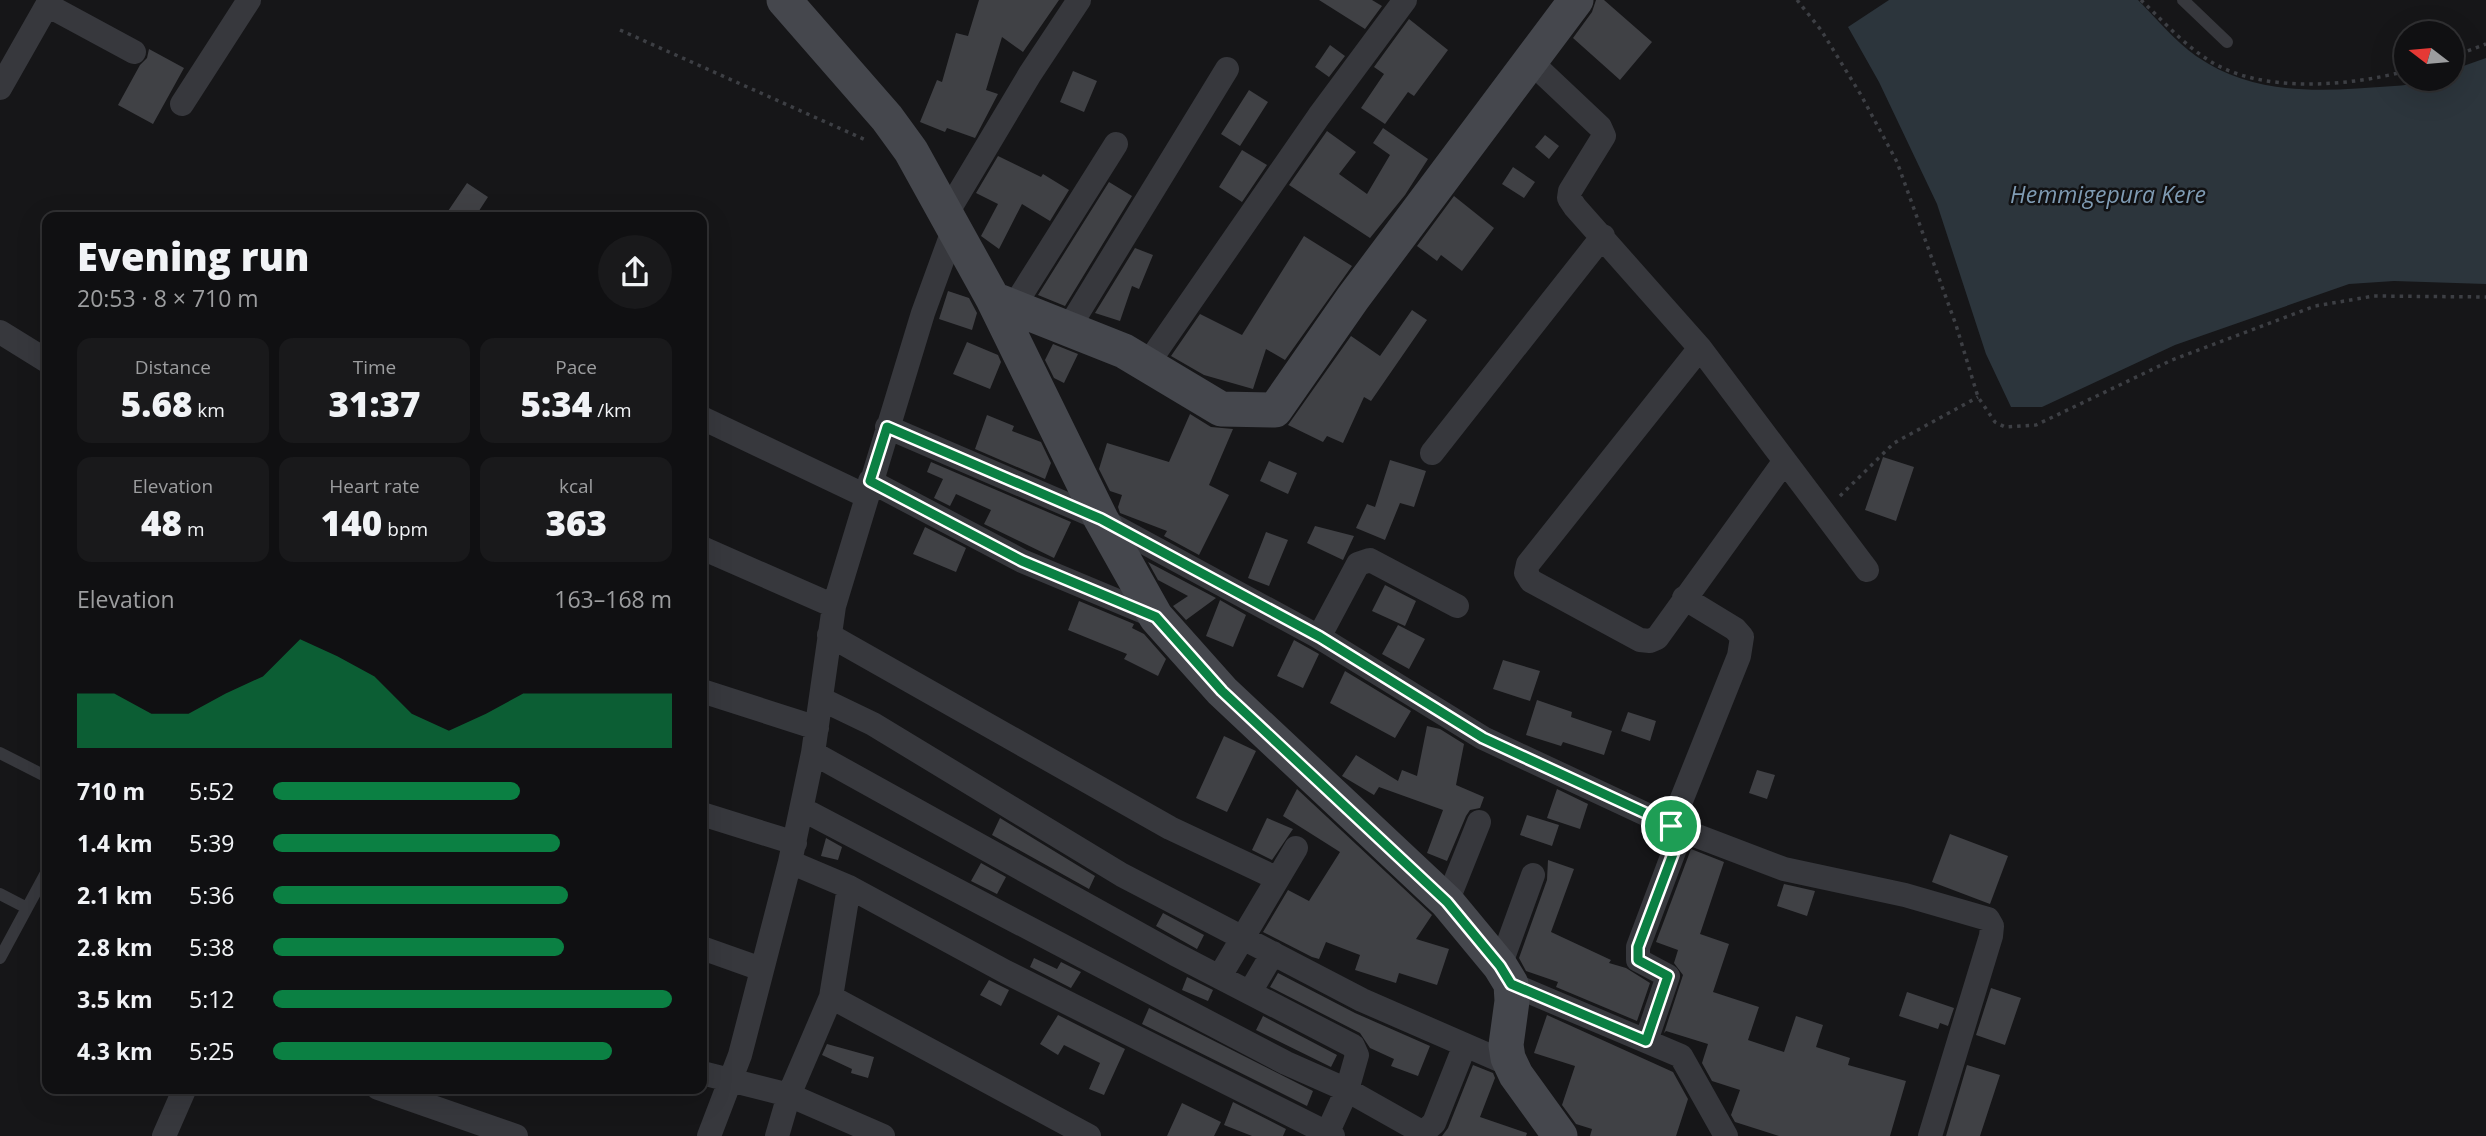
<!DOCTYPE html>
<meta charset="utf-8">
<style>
body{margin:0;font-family:"Open Sans",sans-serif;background:#19191b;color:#f1f3f6;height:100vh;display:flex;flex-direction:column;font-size:26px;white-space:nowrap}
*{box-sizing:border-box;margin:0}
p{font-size:23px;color:#9c9d9f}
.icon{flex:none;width:38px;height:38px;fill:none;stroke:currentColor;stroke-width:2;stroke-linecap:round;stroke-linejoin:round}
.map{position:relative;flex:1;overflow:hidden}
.panel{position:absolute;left:42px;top:212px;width:665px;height:882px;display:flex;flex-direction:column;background:#101012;border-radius:14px;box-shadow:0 7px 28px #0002,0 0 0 2px #303032}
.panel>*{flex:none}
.needle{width:46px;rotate:286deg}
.fabs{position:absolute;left:2394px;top:21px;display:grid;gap:14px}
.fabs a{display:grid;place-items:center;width:70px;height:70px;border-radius:50%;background:#101012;box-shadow:0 7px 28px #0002,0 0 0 2px #303032;font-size:35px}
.pin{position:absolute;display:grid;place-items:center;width:60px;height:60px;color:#fff;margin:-30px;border:4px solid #fff;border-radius:50%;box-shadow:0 2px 7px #0007}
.round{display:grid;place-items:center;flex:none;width:74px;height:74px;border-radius:37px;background:#19191b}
.headline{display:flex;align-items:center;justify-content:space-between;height:119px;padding:0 35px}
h1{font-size:38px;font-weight:800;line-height:52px}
.metrics{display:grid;grid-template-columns:repeat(3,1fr);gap:10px;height:119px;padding:7px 35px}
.metrics div{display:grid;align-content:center;border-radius:14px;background:#19191b;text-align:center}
.metrics b{font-size:35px;font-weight:800}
.metrics small{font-size:19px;font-weight:400}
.metrics p{font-size:19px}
.chart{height:196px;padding:14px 35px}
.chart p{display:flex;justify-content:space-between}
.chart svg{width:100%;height:126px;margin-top:7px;fill:#0b8043;opacity:.7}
ul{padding:0 35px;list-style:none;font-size:23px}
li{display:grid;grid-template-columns:112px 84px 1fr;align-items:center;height:52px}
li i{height:18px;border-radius:9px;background:#0b8043}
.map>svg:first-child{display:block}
.water{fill:#2c353c}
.building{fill:#404145}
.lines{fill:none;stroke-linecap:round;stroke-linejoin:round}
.path{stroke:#3d3f44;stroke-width:3.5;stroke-dasharray:3.5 5;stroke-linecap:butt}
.lane{stroke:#37383d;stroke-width:12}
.street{stroke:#37383d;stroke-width:24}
.secondary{stroke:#45474d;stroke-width:35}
.route-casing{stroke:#fff;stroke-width:14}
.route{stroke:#0b8043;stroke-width:9}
.labels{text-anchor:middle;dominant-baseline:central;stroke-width:5;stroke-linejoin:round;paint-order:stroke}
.water-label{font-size:23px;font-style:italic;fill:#7f9bb3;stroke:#111113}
</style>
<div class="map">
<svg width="2486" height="1136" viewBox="0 0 2486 1136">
<rect width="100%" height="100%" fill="#161618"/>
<path class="water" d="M1889,0H2138C2156,18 2175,41 2196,56C2257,98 2324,91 2394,86C2414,85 2431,79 2452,79V70L2486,58V284L2394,281L2349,284L2175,345L2042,407H2011L1986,354L1937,204L1879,82L1848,27Z"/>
<path class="building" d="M979,0H1059L1023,52L1002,37L986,90L998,94L975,138L947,128L945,132L920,122L937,80L942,82L956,33L968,36Z
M1319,0H1372L1382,6L1365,29Z
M1596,0H1604L1652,42L1620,80L1573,38L1592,12Z
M1409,19L1448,50L1414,96L1408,92L1385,124L1361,108L1384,74L1374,67Z
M1330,45L1345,56L1329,77L1315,67Z
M149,49L184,68L153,124L118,105L140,65L147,58Z
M1073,71L1097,81L1084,112L1060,102Z
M1249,90L1268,102L1240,146L1221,134Z
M1383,128L1428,159L1405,195L1370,238L1289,185L1327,131L1356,152L1339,174L1367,194L1390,155L1373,143Z
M1545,135L1559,146L1549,159L1535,147Z
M1242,150L1267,165L1242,202L1219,187Z
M998,156L1041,177L1043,174L1069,190L1050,221L1022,204L999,249L981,236L998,204L976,193Z
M1513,167L1535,182L1524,198L1502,184Z
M1109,182L1132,196L1065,306L1038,295Z
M467,183L488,197L475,217H444Z
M1454,196L1494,228L1462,271L1441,255L1437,261L1417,246Z
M1304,236L1352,266L1285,360L1266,349L1253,389L1204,375L1171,356L1200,314L1242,335Z
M1135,248L1153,255L1139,289L1132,286L1120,321L1095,313Z
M948,291L969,298L977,313L972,330L939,319Z
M1412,310L1427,320L1371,401L1364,397L1343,443L1327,436L1323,442L1288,425L1351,336L1380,356Z
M967,342L998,355L1001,362L990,389L953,374Z
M1053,344L1078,354L1064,383L1054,378L1045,360Z
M1190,414L1211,427L1233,429L1209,485L1229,495L1199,555L1164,536L1167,531L1120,513L1118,507L1122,495L1110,491L1099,469L1107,443L1169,462Z
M987,415L1014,426L1012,431L1041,442L1051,463L1045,479L975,449Z
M1883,457L1914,467L1896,521L1865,510Z
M1390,460L1426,471L1414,507L1400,503L1385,540L1356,528L1367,504L1375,507Z
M1269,461L1297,473L1288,494L1260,481Z
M931,462L1071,522L1054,558L984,524L991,510L956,494L950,506L934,498L943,479L927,472Z
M1315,526L1354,536L1343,560L1307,543Z
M925,527L966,548L956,572L913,554Z
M1266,532L1288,540L1269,586L1248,578Z
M1148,562L1216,598L1186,620L1173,606L1188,596L1158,580Z
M1385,585L1416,601L1405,626L1372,611Z
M1220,600L1246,615L1233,647L1206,636Z
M1079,601L1134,624L1132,628L1144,634L1166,659L1158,676L1124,659L1127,654L1068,630Z
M1398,625L1425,639L1409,669L1382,654Z
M1294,640L1319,654L1303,688L1277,676Z
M1503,660L1540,671L1530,701L1493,689Z
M1345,671L1411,711L1395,738L1330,703Z
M1537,700L1572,712L1571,717L1612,731L1604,755L1563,742L1561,746L1526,735Z
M1628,712L1656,721L1650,741L1621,731Z
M1427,726L1440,729L1464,744L1456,785L1484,797L1480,808L1470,810L1466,816L1447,861L1427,853L1443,810L1379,787L1374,795L1342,776L1356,755L1398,781L1402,770L1417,776Z
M1224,736L1256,751L1227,812L1196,798Z
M1757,770L1775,775L1767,799L1749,793Z
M1297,789L1432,915L1416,939L1449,949L1437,985L1399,973L1396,983L1355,970L1360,955L1326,942L1319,959L1312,957L1263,932L1288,890L1309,901L1340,852L1283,816Z
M1557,789L1588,804L1580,829L1547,818Z
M1527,815L1559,825L1552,846L1520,835Z
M1000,818L1095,876L1089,889L992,835Z
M1267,818L1293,829L1272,860L1252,850Z
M1950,834L2008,856L1990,904L1932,882Z
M826,838L842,847L838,860L821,856Z
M1691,849L1724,862L1700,934L1729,944L1713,992L1759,1007L1748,1040L1784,1052L1796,1016L1823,1025L1816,1047L1850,1058L1848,1065L1906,1081L1890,1136H1779L1735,1122L1731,1115L1740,1090L1712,1081L1702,1063L1708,1044L1666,1031L1664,1033L1683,975L1674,963L1678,950L1656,942Z
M1548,860L1574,869L1551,932L1611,960L1609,963L1626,968L1650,983L1637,1021L1556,987L1558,982L1526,971L1519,958L1547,880Z
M981,863L1006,877L997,894L971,881Z
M1784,884L1815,891L1807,916L1777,906Z
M1163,913L1204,935L1197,949L1156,926Z
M1034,958L1057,969L1061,962L1081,972L1071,988L1030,967Z
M1278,973L1355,1013L1430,1046L1418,1076L1391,1066L1394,1059L1370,1048L1360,1033L1270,987Z
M1187,977L1213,990L1208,1001L1182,990Z
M989,980L1009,990L1001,1006L980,995Z
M1991,988L2021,998L2005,1045L1976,1035Z
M1907,992L1954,1008L1948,1026L1940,1023L1938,1029L1899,1016Z
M1149,1008L1313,1091L1307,1106L1142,1024Z
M1058,1015L1125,1049L1104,1095L1089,1089L1100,1063L1064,1045L1058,1055L1040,1044Z
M1547,1015L1673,1072L1688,1099L1676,1136H1590L1592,1129L1576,1124L1562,1105L1575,1066L1534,1053Z
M1263,1016L1337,1055L1331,1067L1256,1030Z
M827,1044L874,1057L868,1078L851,1073L852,1069L822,1055Z
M1473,1065L1493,1073L1495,1078L1480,1117L1527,1133L1526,1136H1442L1448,1128Z
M1967,1065L2000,1075L1980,1136H1946Z
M1233,1102L1286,1129L1283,1136H1252L1224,1125Z
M1182,1103L1221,1122L1214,1136H1167Z"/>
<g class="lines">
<path class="path" d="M1797,0L1821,30L1861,95L1897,162L1956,325L1978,397L1995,422L2005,427L2036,425L2172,360L2315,306L2374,296L2486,297
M2141,0C2163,21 2184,45 2210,61C2262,94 2350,86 2406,71
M620,30L868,141
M2452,57L2486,44
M1840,496L1894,443L1978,397"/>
<path class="lane" d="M2183,0L2227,42
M0,753L47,777
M0,894L27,908
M0,958L47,871"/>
<path class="street" d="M47,5L134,52
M1530,61L1600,127L1604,136L1570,191L1569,198L1575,207L1700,348L1867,570
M0,88L50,0
M182,104L249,0
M947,213L1030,74L1079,0
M1014,306L1116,144
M1068,329L1227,69
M0,332L47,361
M1700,348L1528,564L1526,573L1531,581L1640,640L1650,641L1657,638L1784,462
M1146,366L1319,116L1405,0
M702,418L866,496
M887,427L1101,519L1319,637L1483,738L1671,826L1784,869L1905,895L1988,919L1992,926L1991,936L1930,1136
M1432,453L1603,236
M870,481L1022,561L1156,617
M702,548L834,606
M829,635L1170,828L1276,878
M1319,637L1358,564L1370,560L1457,606
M702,691L817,728
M821,699L873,724L1122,875L1362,1000L1511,1065
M813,753L1175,954L1353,1046L1357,1055L1347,1090L1326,1136
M802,809L1286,1063L1347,1090L1418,1130L1424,1132L1434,1123L1465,1045
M702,814L795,843
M1671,826L1739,656L1742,637L1735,629L1684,598
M790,862L849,887L1006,972L1333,1136
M1447,902L1479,822
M702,948L761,969
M1500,966L1533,875
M1220,976L1296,848
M1511,984L1681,1056L1726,1136
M1250,992L1273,953
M831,997L1089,1136
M1646,1041L1668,976L1638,960V947L1682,830
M702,1073L789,1095L883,1136
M378,1088L516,1136
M164,1136L185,1088
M709,1136L740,1055L790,862L813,753L834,606L923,313L954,228
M777,1136L789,1095L831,997L849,887"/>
<path class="secondary" d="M784,0L887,118L911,151L993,299L1101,519L1156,617L1222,691L1447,902L1500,966L1511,984L1512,1001L1506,1045L1508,1058L1516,1075L1560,1136
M993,299L1124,351L1221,409L1275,410L1353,298L1576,0"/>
</g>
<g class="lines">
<defs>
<path id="route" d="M887,427L1101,519L1320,637L1483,738L1682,830L1638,947V960L1668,976L1646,1041L1511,984L1500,966L1447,902L1222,691L1156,617L1022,561L870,481Z"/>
</defs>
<use href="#route" class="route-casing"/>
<use href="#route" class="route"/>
</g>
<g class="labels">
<g class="water-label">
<text x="2108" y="194">Hemmigepura Kere</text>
</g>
</g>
</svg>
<div class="fabs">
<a><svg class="needle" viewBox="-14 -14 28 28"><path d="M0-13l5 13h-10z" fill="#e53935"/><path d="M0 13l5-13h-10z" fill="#9c9d9f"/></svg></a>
</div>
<div class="pin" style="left:1671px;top:826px;background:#1e9e55"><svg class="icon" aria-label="arrive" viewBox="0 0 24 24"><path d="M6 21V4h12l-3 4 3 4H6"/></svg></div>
<section class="panel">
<div class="headline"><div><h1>Evening run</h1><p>20:53 · 8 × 710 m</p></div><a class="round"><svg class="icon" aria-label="share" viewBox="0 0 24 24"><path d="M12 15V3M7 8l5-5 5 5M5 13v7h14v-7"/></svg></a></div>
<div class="metrics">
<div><p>Distance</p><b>5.68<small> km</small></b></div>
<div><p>Time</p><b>31:37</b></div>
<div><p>Pace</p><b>5:34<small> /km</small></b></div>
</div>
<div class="metrics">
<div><p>Elevation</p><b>48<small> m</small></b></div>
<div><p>Heart rate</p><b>140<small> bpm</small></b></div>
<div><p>kcal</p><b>363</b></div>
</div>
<div class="chart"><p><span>Elevation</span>163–168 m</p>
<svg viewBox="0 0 160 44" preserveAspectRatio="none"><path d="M0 44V25L10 25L20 32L30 32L40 25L50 19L60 6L70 12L80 19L90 32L100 38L110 32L120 25L130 25L140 25L150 25L160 25V44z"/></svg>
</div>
<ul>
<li><b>710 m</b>5:52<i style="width:62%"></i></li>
<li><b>1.4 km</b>5:39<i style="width:72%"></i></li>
<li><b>2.1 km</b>5:36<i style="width:74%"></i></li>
<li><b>2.8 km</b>5:38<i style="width:73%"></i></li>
<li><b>3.5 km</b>5:12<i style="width:100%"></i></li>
<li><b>4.3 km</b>5:25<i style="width:85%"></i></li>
</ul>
</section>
</div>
